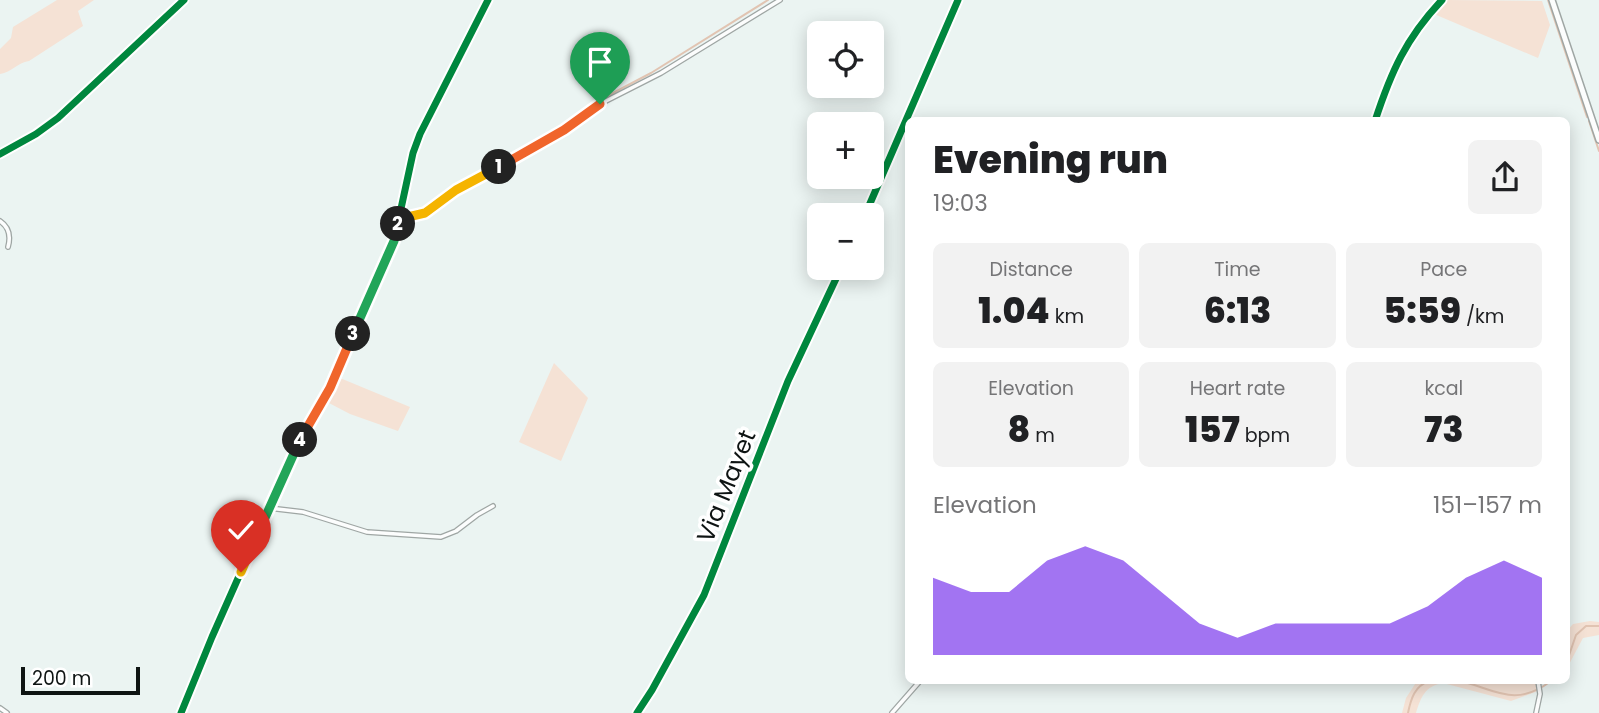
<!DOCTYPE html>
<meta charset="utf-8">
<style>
body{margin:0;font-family:Poppins,sans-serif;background:#f2f2f2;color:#202124;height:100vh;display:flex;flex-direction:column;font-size:26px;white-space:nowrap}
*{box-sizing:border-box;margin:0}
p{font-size:23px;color:#757577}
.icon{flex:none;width:38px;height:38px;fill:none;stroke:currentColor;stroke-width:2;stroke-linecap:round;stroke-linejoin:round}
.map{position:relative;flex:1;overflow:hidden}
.drawer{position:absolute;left:905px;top:117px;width:665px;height:567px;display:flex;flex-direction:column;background:#fff;border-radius:10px;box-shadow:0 4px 18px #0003}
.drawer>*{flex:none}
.tools{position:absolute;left:807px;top:21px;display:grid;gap:14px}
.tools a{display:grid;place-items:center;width:77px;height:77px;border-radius:10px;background:#fff;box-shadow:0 4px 18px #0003;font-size:35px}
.scale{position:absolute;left:21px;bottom:18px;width:119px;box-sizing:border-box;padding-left:7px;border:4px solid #0e1413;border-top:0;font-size:19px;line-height:24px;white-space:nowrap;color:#0e1413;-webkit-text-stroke:5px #fff;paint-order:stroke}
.pin{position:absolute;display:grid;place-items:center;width:60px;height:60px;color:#fff;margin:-72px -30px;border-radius:50% 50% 50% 0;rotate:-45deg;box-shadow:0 0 7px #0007}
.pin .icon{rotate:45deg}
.km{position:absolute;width:35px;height:35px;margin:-18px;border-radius:50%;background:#222;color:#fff;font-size:19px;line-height:35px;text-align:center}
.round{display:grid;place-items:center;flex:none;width:74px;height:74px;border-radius:10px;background:#f2f2f2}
.overview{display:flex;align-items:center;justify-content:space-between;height:119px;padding:0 28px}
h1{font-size:38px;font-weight:800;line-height:52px}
.metrics{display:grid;grid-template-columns:repeat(3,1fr);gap:10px;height:119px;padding:7px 28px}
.metrics div{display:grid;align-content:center;border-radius:10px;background:#f2f2f2;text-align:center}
.metrics b{font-size:35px;font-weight:800}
.metrics small{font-size:19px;font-weight:400}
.metrics p{font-size:19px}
.chart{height:196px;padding:14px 28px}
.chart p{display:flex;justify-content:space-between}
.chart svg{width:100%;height:126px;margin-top:7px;fill:#7c3aed;opacity:.7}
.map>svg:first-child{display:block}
.green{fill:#f5e2d5}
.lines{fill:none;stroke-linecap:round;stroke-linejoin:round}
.stream{stroke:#e1c4b2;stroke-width:2}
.street-casing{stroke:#9fa6a4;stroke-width:6}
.secondary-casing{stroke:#9fa6a4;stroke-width:8}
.street{stroke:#fcfdfd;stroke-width:3.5}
.secondary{stroke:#fcfdfd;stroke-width:5}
.cycleway-casing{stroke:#fff;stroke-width:11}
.cycleway{stroke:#00873e;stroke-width:7}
.split-1-casing{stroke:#fff;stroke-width:14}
.split-2-casing{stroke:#fff;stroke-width:14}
.split-3-casing{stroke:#fff;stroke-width:14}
.split-4-casing{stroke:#fff;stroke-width:14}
.split-5-casing{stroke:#fff;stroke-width:14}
.split-6-casing{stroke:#fff;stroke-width:14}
.split-1{stroke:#f0652b;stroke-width:9}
.split-2{stroke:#f5b400;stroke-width:9}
.split-3{stroke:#22a559;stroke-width:9}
.split-4{stroke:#f0652b;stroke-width:9}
.split-5{stroke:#22a559;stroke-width:9}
.split-6{stroke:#f5b400;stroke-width:9}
.labels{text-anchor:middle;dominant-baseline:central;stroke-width:7;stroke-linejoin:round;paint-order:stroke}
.street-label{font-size:24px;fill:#0e1413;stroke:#fff}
</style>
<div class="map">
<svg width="1599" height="713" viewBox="0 0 1599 713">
<rect width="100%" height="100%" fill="#ebf4f2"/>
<path class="green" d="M57,0H94L78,11L83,26L29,61C17,63 12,72 0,74V49L11,38L13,27Z
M1448,0L1542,1L1550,25L1538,58L1434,14Z
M554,363L588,398L561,461L519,442Z
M340,378L410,407L398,431L350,414L327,402Z
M1590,621L1599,622V635L1583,638L1566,670V632L1573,624Z
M1417,681C1457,681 1497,685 1535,681L1538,691L1511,701L1443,683C1425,686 1421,697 1416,713H1402L1406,698Z"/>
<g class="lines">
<path class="stream" d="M1548,0L1587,117
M1589,121L1599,151
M481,175L546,136L596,102L651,73L768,0
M418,213L451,190L473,179
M403,215L413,214
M1566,664L1576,635L1586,626H1599
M1461,681C1496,690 1515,708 1551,681
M1408,713C1411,698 1415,686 1429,681"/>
<defs>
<path id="street" d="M1375,121C1391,72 1406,38 1442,0
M865,215L958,0
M399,220L425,213L456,190L547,141L600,104L661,73L780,0
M0,221C9,227 11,236 8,247
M269,508L303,512L367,532L441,537L456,531L477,515L493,506
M0,708L7,713
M637,713L652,690L704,595L788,381L841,268
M892,713L920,681
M1536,713L1540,694L1538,681"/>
<path id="secondary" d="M1552,0L1599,140
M0,154L36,134L58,118L184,0
M181,713L212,637L298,443L330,388L394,241L413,153L420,134L488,0"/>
</defs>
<use href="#street" class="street-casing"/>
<use href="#secondary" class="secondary-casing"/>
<use href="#street" class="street"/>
<use href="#secondary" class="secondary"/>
<defs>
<path id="cycleway" d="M1375,121C1391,72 1406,38 1442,0
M0,154L36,134L58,118L184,0
M865,215L958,0
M181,713L212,637L298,443L330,388L394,241L413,153L420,134L488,0
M637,713L652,690L704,595L788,381L841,268"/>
</defs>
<use href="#cycleway" class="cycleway-casing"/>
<use href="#cycleway" class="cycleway"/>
</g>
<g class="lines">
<defs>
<path id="split-1" d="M499,167L564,130L600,104"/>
<path id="split-2" d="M398,224L399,219L425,213L456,190L499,167"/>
<path id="split-3" d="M353,334L394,241L398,224"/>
<path id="split-4" d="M300,440L330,388L353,334"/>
<path id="split-5" d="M251,549L300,440"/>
<path id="split-6" d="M241,572L251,549"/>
</defs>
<use href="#split-1" class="split-1-casing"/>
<use href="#split-2" class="split-2-casing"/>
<use href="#split-3" class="split-3-casing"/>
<use href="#split-4" class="split-4-casing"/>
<use href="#split-5" class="split-5-casing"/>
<use href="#split-6" class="split-6-casing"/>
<use href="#split-1" class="split-1"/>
<use href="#split-2" class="split-2"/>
<use href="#split-3" class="split-3"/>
<use href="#split-4" class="split-4"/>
<use href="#split-5" class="split-5"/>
<use href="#split-6" class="split-6"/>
</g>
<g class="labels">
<g class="street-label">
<text transform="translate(726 486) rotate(-68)">Via Mayet</text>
</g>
</g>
</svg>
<div class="tools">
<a><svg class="icon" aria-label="locate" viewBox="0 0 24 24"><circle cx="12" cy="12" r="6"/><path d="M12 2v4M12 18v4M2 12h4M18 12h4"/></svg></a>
<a>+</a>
<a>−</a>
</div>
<div class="scale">200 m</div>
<div class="pin" style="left:600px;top:104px;background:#1e9e55"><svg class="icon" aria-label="arrive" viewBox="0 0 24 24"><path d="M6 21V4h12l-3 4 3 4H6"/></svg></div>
<div class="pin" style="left:241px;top:572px;background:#d93025"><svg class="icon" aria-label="check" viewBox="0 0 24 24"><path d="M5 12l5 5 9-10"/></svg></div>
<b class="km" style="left:499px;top:167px">1</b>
<b class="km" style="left:398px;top:224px">2</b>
<b class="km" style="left:353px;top:334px">3</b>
<b class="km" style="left:300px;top:440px">4</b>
<section class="drawer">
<div class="overview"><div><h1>Evening run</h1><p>19:03</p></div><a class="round"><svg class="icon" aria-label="share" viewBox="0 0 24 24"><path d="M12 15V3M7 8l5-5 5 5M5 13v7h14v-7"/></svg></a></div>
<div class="metrics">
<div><p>Distance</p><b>1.04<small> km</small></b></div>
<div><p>Time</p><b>6:13</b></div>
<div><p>Pace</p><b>5:59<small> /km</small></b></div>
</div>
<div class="metrics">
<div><p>Elevation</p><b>8<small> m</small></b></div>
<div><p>Heart rate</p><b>157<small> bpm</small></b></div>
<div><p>kcal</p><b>73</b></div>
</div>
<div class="chart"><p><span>Elevation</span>151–157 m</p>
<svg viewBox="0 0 160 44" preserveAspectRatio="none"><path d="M0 44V17L10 22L20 22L30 11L40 6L50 11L60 22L70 33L80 38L90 33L100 33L110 33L120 33L130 27L140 17L150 11L160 17V44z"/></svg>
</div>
</section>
</div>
